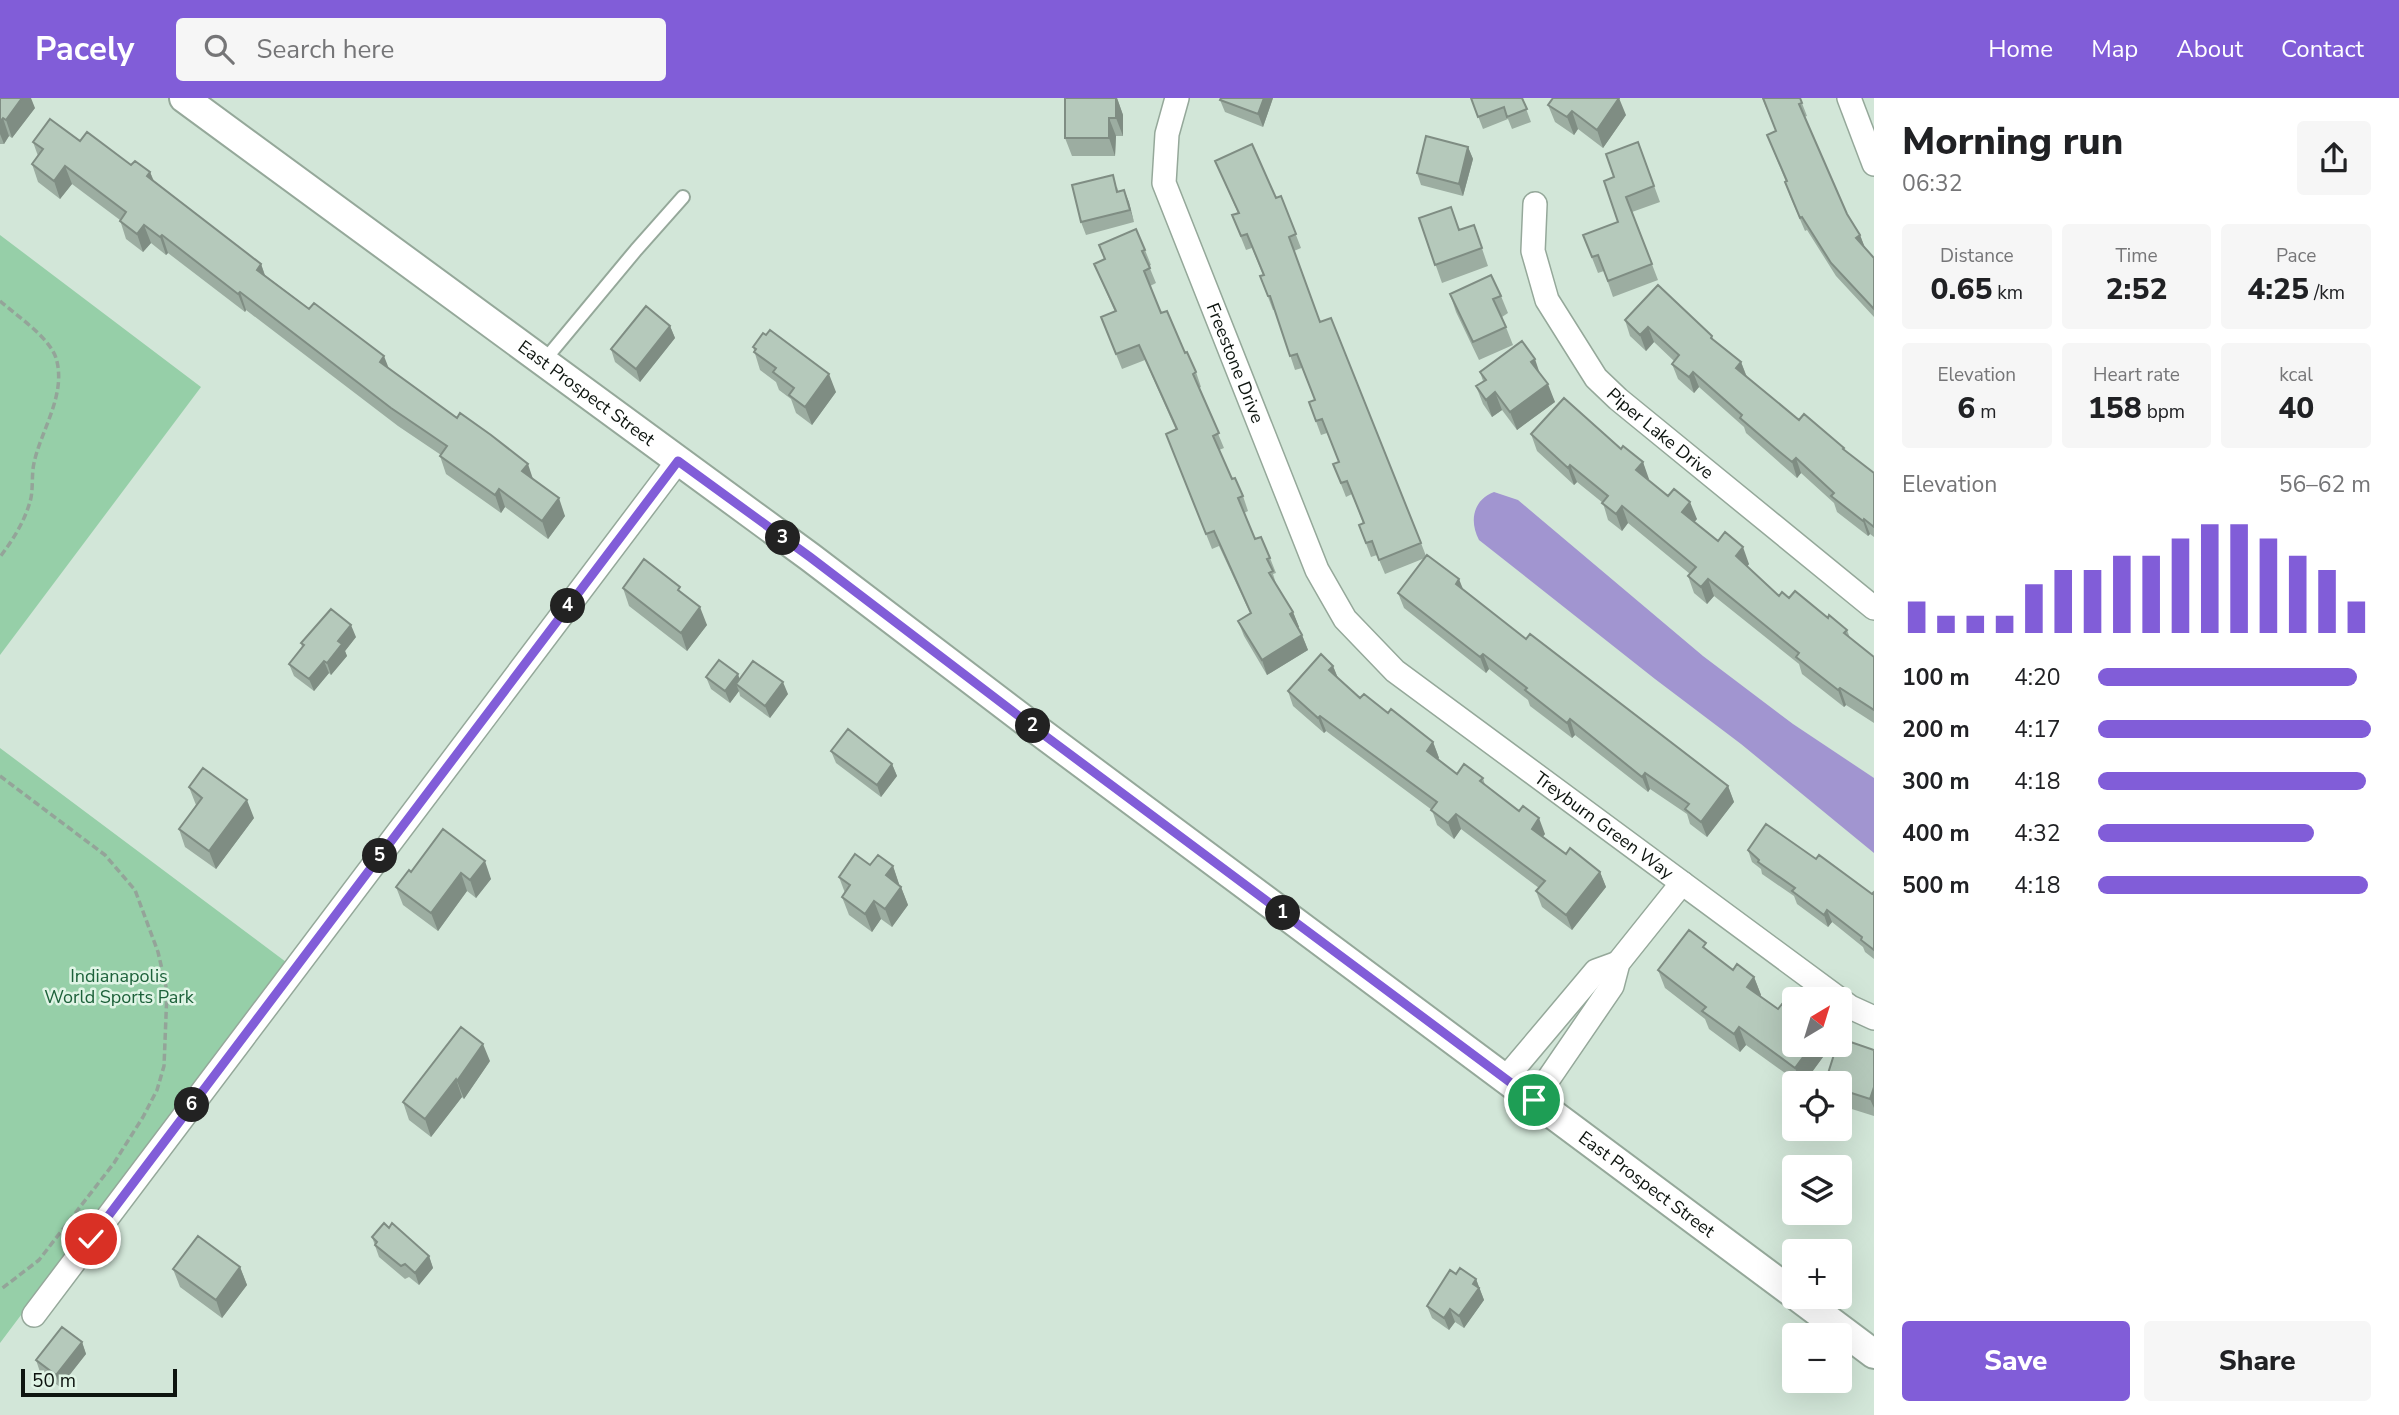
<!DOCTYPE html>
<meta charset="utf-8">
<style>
body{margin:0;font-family:"Nunito Sans",sans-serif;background:#f6f6f6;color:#202124;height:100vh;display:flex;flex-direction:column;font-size:26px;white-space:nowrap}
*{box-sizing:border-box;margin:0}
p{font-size:23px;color:#757577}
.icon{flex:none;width:38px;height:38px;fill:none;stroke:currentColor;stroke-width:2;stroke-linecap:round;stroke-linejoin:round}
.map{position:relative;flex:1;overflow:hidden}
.panel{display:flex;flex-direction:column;background:#fff;width:525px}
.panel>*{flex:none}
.needle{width:46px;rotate:38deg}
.buttons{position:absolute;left:1782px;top:889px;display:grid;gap:14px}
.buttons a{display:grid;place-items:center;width:70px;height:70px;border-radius:7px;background:#fff;box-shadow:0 7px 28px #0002;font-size:35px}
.scale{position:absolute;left:21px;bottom:18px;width:156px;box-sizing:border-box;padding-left:7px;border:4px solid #0d140f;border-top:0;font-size:19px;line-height:24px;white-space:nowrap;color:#0d140f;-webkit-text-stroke:5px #dff4e5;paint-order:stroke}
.pin{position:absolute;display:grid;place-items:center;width:60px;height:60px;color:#fff;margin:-30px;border:4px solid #fff;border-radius:50%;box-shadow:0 2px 7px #0007}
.km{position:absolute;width:35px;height:35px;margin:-18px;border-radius:50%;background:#222;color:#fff;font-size:19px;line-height:35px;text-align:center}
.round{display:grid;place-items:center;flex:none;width:74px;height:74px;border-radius:7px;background:#f6f6f6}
.summary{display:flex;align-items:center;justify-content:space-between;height:119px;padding:0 28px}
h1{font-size:38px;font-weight:800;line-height:52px}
.metrics{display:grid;grid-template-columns:repeat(3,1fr);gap:10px;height:119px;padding:7px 28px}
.metrics div{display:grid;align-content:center;border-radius:7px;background:#f6f6f6;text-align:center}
.metrics b{font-size:30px;font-weight:800}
.metrics small{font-size:19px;font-weight:400}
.metrics p{font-size:19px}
.chart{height:196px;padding:14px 28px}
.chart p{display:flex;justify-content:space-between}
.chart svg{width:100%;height:126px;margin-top:7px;stroke:#815dd8;stroke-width:6}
.primary-button{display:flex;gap:14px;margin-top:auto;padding:14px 28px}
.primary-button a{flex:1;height:80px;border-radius:7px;background:#815dd8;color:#fff;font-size:28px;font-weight:800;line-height:80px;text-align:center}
.primary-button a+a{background:#f6f6f6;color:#202124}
ul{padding:0 28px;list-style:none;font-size:23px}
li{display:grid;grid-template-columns:112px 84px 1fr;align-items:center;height:52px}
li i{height:18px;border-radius:9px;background:#815dd8}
header{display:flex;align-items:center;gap:42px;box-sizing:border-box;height:98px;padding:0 35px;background:#815dd8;color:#fff}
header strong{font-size:33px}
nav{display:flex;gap:38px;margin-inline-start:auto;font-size:24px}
.search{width:490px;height:63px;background:#f6f6f6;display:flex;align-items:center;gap:18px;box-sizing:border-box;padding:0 24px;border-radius:7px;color:#757577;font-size:26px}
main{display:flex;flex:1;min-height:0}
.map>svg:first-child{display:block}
.green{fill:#96cfa8}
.water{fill:#a195d0}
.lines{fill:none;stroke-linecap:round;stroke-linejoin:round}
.service-casing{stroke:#95a89a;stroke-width:16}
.minor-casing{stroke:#95a89a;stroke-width:26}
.tertiary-casing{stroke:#95a89a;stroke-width:32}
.path{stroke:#94a499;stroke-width:3.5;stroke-dasharray:7 3.5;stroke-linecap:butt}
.service{stroke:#fff;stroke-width:12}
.minor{stroke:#fff;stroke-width:23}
.tertiary{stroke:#fff;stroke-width:28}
.wall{fill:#9cada1}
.shaded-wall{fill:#7f8d83}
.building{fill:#b5c9bb;stroke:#7f8d83;stroke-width:2}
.route-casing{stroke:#fff;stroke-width:14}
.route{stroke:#815dd8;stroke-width:9}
.labels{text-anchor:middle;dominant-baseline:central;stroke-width:5;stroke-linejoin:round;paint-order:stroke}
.street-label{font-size:18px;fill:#0d140f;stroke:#dff4e5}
.park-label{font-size:18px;fill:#1d613a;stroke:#dff4e5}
</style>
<header>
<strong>Pacely</strong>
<div class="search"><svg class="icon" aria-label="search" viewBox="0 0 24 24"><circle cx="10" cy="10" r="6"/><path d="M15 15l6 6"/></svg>Search here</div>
<nav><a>Home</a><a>Map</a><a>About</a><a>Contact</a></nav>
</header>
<main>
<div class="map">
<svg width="1874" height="1317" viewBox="0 0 1874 1317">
<rect width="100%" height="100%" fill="#d2e6d8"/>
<path class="green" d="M0,137L201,289L0,557Z
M0,650L286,864L0,1245Z"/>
<path class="water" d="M1494,394L1518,402L1703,558L1793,626L1874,680V755L1741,646L1655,581L1479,442C1469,423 1473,402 1494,394Z"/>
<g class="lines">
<defs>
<path id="service" d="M543,264L636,152L683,99"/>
<g id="minor">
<path id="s1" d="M1177,0L1167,36L1164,85L1317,472L1345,521L1395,573L1850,909L1874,920"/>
<path d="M1849,0L1874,66"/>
<path id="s2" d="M1535,106L1533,153L1547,202L1596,280L1618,301L1874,510"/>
<path d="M1505,981L1596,873L1618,865"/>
<path d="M1534,1002L1612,888L1618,865L1682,785"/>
<path d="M34,1217L678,363"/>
</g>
<g id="tertiary">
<path id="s3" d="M184,0L810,459L1032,628L1794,1196"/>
<path d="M1798,1199L1874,1256"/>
</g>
</defs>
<use href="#service" class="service-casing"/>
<use href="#minor" class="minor-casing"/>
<use href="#tertiary" class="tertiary-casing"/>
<path class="path" d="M0,203C17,218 49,239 56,260C67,296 41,332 34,365C31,378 34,394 29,407C23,426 12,443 0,459
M0,678L105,757L135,792L158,854L167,893L164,968L157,992L143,1019L114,1065L39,1162L0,1192"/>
<use href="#service" class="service"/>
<use href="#minor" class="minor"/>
<use href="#tertiary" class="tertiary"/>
</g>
<path class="wall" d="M0,0L35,10L12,40L9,38L4,46H0Z
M1117,0L1123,17V38H1116L1115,58H1072L1065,40Z
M1273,0L1263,29L1225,14L1220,2Z
M1471,0H1522L1531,24L1512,31L1508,21L1483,31Z
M1762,0H1800L1807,18L1804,19L1847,116L1860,137L1865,150L1874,160V219L1836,178L1807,132L1805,133L1790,98L1785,84H1786L1767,37L1776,33Z
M1548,7L1626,17L1603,50L1578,31L1574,37L1555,24Z
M80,43L131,67L150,74L154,83L261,166L265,177L388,270L533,381L565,418L548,441L505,409L501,415L446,376L440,358L441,357L398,328L246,212L245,214L168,155L166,157L151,145L143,154L126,141L120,122L72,86L60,101L38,84L32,66L38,58L33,44Z
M1638,44L1660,104L1632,114L1658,182L1613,199L1604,173L1598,175L1583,137L1618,124L1614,79Z
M1468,49L1473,61L1463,98L1421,87L1417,75Z
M1215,63L1276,100L1281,98L1301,150L1294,153L1320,224L1421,445L1426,458L1463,491L1526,541L1728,688L1734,704L1707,739L1690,726L1687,716L1650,691L1648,694L1575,637L1572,640L1530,608L1528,602L1489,571L1486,575L1404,510L1398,495L1425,460L1385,476L1377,457L1371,459L1359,427L1363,425L1352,396L1346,399L1333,366L1339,364L1327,335L1321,337L1314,318L1315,302L1302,270L1295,272L1275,212H1273L1260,178L1263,177L1252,150L1246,152L1232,117L1238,115Z
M1117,89L1118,93L1124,92L1134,124L1086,137L1081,124Z
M1419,120L1459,132L1474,127L1488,168L1442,185Z
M1099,147L1145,152L1151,167L1149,168L1156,185L1150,188L1161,215L1196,274L1201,289L1199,290L1224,350L1219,352L1232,381L1243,398L1248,413L1244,415L1255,441L1270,460L1276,475L1273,476L1277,489L1293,514L1299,529H1298L1302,537L1308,552L1267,577L1244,538L1238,523L1250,515L1219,448L1212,451L1166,336L1176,332L1145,262L1122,271L1107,234L1101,219L1115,214L1094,166L1105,162Z
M1450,196L1501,198L1508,215L1502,219L1513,247L1479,262L1456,214Z
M1625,222L1712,238L1713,242L1741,264L1747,279L1799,322L1845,353L1874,375V439L1870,436L1868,438L1837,414L1834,405L1801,375L1797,380L1781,366L1746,335L1744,329L1699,289L1694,295L1678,281L1672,266L1674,263L1654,244L1646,253L1630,238Z
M670,228L675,240L640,284L615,264L611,251Z
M753,249L836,294L812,327L796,315L791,301L779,292L776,284L760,272Z
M1480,274L1540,276L1555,304L1517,332L1502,312L1492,319L1483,306L1476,288L1483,283Z
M1531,336L1621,351L1643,364L1648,382L1697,421L1694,424L1718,443L1749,466L1747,469L1779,498L1789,500L1828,520L1847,532L1850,540L1874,559V625L1846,607L1844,609L1802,576L1799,566L1714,498L1707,506L1694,495L1688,478L1690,476L1628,425L1622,433L1608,422L1603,405L1577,384L1574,387L1537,353Z
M623,490L683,496L707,527L687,553L629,508Z
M356,539L345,553L347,558L331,577L329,575L314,593L294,578L289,566L302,549L301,545Z
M1333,568L1338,580L1360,600L1388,615L1433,644L1439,660L1438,661L1457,676L1483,680L1485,687L1545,736L1542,739L1566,756L1600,774L1606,789L1572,832L1542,809L1536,793L1539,790L1461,731L1454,741L1437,727L1432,712L1326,633L1324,635L1293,608L1288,593Z
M738,576L739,581L788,596L770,620L740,598L739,593L730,605L711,591L706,579Z
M831,653L892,666L897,678L881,699L836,665Z
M189,689L254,720L216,771L185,749L179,731L196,707Z
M443,731L491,781L476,800L467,793L438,833L403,807L396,789L411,774Z
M1748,752L1816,761L1872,796L1874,794V861L1865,854L1863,849L1832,824L1828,829L1797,806L1794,798L1762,776L1761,771L1752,764Z
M870,767L893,768L899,786L898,787L901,789L908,807L892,829L881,821L872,834L849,817L842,799L845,795L839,779Z
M1709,854L1733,872L1754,879L1761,897L1760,898L1794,947H1830L1831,948L1804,985H1799L1746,947L1740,954L1709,931L1705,921L1665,890L1658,872Z
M1874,952V1018L1839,1007V985Z
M490,963L464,1001L462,999L431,1039L409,1022L403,1004Z
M389,1130L429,1158L433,1170L419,1187L409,1179L405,1181L379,1159L372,1139Z
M240,1169L247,1187L222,1220L180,1189L173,1171Z
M1456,1176L1476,1181L1484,1202L1464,1230L1455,1224L1449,1232L1432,1220L1427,1208Z
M82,1244L86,1256L60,1289L40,1274L36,1262Z"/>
<path class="shaded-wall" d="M22,0H31L35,10L12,40L6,22Z
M1117,0L1123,17V38L1116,20Z
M1264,0H1273L1263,29L1258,16Z
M1619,0L1626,17L1603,50L1597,32Z
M1572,13L1578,31L1574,37L1567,19Z
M3,20L9,38L4,46L0,36V24Z
M1109,20L1116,38L1115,58L1109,40Z
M1468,49L1473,61L1463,98L1459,86Z
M65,68L72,86L60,101L54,83Z
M150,74L157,92L147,78Z
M1124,92L1129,104L1134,124L1130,112Z
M144,127L151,145L143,154L137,136Z
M162,137L168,155L166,157L160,139Z
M1860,137L1865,150L1856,140Z
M261,166L267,184L257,172Z
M240,194L246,212L245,214L238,196Z
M670,228L675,240L640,284L636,271Z
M1648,229L1654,244L1646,253L1640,237Z
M384,258L391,276L380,264Z
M1535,261L1541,279L1531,264Z
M1741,264L1747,280L1736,270Z
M1693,274L1699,289L1694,295L1689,279Z
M829,276L836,294L812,327L805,309Z
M1548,286L1555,304L1517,332L1510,314Z
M1495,294L1502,312L1492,319L1486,302Z
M1796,360L1801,375L1797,380L1792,364Z
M1643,364L1649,381L1643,389L1636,372Z
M528,366L534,384L522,373Z
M1570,367L1577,384L1574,387L1568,370Z
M499,391L505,409L501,415L495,397Z
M559,400L565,418L548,441L542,423Z
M1690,404L1697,421L1688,431L1682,414Z
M1622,408L1628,425L1622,433L1616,416Z
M1864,421L1870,436L1868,438L1863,423Z
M1743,449L1749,466L1742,475L1736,458Z
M1459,481L1465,496L1456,486Z
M1708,481L1714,498L1707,506L1701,489Z
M700,509L707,527L687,553L681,535Z
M1293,514L1299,529L1295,531L1290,516Z
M351,527L356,539L345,553L347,558L331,577L327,565L338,543Z
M1302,537L1308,552L1267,577L1262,562Z
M1483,556L1489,571L1486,575L1480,559Z
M324,563L329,575L314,593L309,581Z
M1333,568L1339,583L1329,572Z
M738,576L742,589L736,586L739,593L730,605L725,593Z
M783,584L788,596L770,620L765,608Z
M1840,590L1846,607L1844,609L1838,592Z
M1320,618L1326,633L1324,635L1318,620Z
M1570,621L1575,637L1572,640L1567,625Z
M1433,644L1439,660L1432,668L1427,653Z
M892,666L897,678L881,699L877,687Z
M1645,675L1650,691L1648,694L1642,679Z
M1728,688L1734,704L1707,739L1701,724Z
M247,702L254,720L216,771L209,753Z
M1456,716L1461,731L1454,741L1448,725Z
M1539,720L1545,736L1537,746L1532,731Z
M485,763L491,781L476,800L470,782Z
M893,768L899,786L892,795L886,777Z
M1600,774L1606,789L1572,832L1566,817Z
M461,775L467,793L438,833L431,815Z
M901,789L908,807L892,829L885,811Z
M874,803L881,821L872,834L865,816Z
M1827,812L1832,824L1828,829L1824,817Z
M1754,879L1761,897L1753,907L1747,889Z
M1739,929L1746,947L1740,954L1734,936Z
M483,946L490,963L464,1001L457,983Z
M1812,947H1830L1831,948L1804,985H1801L1795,970Z
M456,981L462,999L431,1039L425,1021Z
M1874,989V1010L1870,1001Z
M429,1158L433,1170L419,1187L415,1175Z
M240,1169L247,1187L222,1220L216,1202Z
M1476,1181L1484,1202L1464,1230L1459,1218L1473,1186Z
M1450,1211L1455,1224L1449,1232L1444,1220Z
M82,1244L86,1256L60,1289L56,1277Z"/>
<path class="building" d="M0,0H22L6,22L3,20L0,24Z
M1065,0H1116V20H1109V40H1065Z
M1221,0H1264L1258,16L1220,2Z
M1471,0H1522L1527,11L1507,19L1504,9L1478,19Z
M1553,0H1619L1597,32L1572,13L1567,19L1548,7Z
M1763,0H1800L1802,5L1799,6L1847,116L1860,137L1856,140L1874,160V211L1831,165L1802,119L1800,120L1785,84L1787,83L1767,37L1776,33Z
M50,21L80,43L87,34L131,67L135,63L150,74L147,78L261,166L257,172L309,211L314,205L384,258L380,264L457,320L460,315L491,337L528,366L522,373L559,400L542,423L499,391L495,397L440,358L447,348L391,310L240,194L238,196L162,137L160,139L144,127L137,136L120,123L126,114L65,68L54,83L32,66L43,51L33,44Z
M1426,38L1468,49L1459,86L1417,75Z
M1638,44L1654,88L1626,99L1652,166L1608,183L1598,157L1592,159L1583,137L1618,124L1604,83L1614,79L1606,56Z
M1252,46L1276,100L1281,98L1296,136L1289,139L1320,224L1331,220L1421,445L1379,462L1372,443L1366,445L1359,427L1364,425L1347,383L1341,385L1333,366L1339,364L1322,321L1316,323L1309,304L1315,302L1297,256L1290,258L1270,198H1268L1260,178L1264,177L1247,136L1241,138L1232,117L1239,115L1215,63Z
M1113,77L1117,94L1124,92L1130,112L1081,124L1072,87Z
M1451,109L1459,132L1474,127L1482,150L1435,167L1419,120Z
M1136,131L1145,152L1142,153L1150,170L1144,173L1161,215L1167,213L1185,255L1187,254L1196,274L1193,276L1219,335L1213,338L1232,381L1235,380L1243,398L1238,400L1255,441L1261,439L1270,460L1267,461L1273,473L1269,475L1293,514L1290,516L1302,537L1262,562L1238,523L1251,515L1214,433L1206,436L1166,336L1177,331L1139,247L1116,256L1101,219L1116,213L1094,166L1105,161L1099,147Z
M1491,177L1501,198L1493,201L1506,229L1473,244L1450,196Z
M1658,187L1712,238L1711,240L1741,264L1736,270L1799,322L1804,316L1844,350L1843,351L1874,375V429L1864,421L1863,423L1831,398L1834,395L1796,360L1792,364L1775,350L1740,320L1742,317L1693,274L1689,279L1672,266L1679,257L1648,229L1640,237L1625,222Z
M646,208L670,228L636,271L611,251Z
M770,232L829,276L805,309L789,297L794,290L773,274L776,270L754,254L756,251L753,249L763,235L766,237Z
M1522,243L1535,261L1531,264L1548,286L1510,314L1495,294L1486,302L1476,288L1486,282L1480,274Z
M1564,300L1621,351L1623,348L1643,364L1636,372L1668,398L1674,391L1690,404L1682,414L1718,443L1725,434L1743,449L1736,458L1779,498L1782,494L1789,500L1795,493L1828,520L1829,517L1847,532L1844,535L1874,559V612L1840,590L1838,592L1796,559L1799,555L1708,481L1701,489L1688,478L1696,469L1622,408L1616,416L1602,405L1608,398L1570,367L1568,370L1531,336Z
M1427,457L1459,481L1456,486L1526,541L1530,536L1728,688L1701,724L1685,711L1689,706L1645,675L1642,679L1570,621L1567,625L1525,592L1527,590L1483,556L1480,559L1398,495Z
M644,461L680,489L678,492L700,509L681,535L623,490Z
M331,511L351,527L338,543L342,546L327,565L324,563L309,581L289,566L304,547L301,545Z
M1321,556L1333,568L1329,572L1360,600L1364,596L1388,615L1391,611L1433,644L1427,653L1457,676L1464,666L1483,680L1480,683L1519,713L1523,708L1539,720L1532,731L1566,756L1570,750L1600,774L1566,817L1536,793L1545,783L1456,716L1448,725L1431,712L1437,704L1320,618L1318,620L1288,593Z
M719,562L738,576L725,593L706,579Z
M753,563L783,584L765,608L736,586Z
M848,631L892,666L877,687L831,653Z
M203,670L247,702L209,753L179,731L202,700L189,689Z
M1766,726L1816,761L1819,757L1872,796L1874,794V852L1861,842L1862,839L1827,812L1824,817L1792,793L1795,790L1758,764L1759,762L1748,752Z
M443,731L485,763L470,782L461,775L431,815L396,789L409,772L411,774Z
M855,756L870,767L878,757L893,768L886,777L901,789L885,811L874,803L865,816L842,799L850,787L839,779Z
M1689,832L1706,845L1703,849L1733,872L1737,866L1754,879L1747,889L1778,911L1782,906L1794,914V947H1812L1795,970L1739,929L1734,936L1702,913L1706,909L1658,872Z
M461,929L483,946L457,983L456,981L425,1021L403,1004Z
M1839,940L1874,952V989L1870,1001L1839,991V985H1825L1837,947H1839Z
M384,1125L389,1130L392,1125L429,1158L415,1175L405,1166L401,1168L375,1147L377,1144L372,1139Z
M198,1138L240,1169L216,1202L173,1171Z
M1460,1170L1476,1181L1473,1186L1479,1190L1459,1218L1450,1211L1444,1220L1427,1208L1450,1172L1456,1176Z
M62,1229L82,1244L56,1277L36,1262Z"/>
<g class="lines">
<defs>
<path id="route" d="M91,1141L678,363L810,459L1032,628L1534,1002"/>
</defs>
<use href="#route" class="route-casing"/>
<use href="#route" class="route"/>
</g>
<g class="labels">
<g class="street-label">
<text stroke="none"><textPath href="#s1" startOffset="280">Freestone Drive</textPath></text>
<text stroke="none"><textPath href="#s3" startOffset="499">East Prospect Street</textPath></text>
<text stroke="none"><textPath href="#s2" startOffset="275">Piper Lake Drive</textPath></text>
<text stroke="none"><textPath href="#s1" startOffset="891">Treyburn Green Way</textPath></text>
<text stroke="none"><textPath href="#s3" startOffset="1822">East Prospect Street</textPath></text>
</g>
<g class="park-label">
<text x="119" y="878">Indianapolis<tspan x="119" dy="21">World Sports Park</tspan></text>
</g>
</g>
</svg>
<div class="buttons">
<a><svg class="needle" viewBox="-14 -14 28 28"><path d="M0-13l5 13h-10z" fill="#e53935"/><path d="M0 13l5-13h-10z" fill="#757577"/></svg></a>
<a><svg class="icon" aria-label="locate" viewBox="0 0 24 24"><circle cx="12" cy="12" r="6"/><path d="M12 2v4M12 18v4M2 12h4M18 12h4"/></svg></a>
<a><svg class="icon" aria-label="layers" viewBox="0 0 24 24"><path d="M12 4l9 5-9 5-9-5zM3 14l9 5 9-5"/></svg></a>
<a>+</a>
<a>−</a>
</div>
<div class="scale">50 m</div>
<div class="pin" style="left:1534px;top:1002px;background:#1e9e55"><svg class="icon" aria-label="arrive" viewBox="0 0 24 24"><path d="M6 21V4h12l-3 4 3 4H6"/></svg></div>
<div class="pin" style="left:91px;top:1141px;background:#d93025"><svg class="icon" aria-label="check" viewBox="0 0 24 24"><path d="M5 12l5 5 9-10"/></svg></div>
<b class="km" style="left:1283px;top:815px">1</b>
<b class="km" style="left:1033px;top:628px">2</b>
<b class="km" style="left:783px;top:440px">3</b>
<b class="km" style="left:568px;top:508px">4</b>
<b class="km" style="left:380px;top:758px">5</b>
<b class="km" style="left:192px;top:1007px">6</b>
</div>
<section class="panel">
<div class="summary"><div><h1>Morning run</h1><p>06:32</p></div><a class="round"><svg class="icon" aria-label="share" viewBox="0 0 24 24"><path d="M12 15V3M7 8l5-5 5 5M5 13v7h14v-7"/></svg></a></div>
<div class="metrics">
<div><p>Distance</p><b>0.65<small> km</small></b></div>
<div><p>Time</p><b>2:52</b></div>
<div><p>Pace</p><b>4:25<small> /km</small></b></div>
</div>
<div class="metrics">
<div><p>Elevation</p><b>6<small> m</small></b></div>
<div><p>Heart rate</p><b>158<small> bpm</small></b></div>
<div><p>kcal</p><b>40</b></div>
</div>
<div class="chart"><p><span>Elevation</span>56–62 m</p>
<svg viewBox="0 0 160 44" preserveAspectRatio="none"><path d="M5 44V33M15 44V38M25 44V38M35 44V38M45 44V27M55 44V22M65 44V22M75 44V17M85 44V17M95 44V11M105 44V6M115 44V6M125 44V11M135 44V17M145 44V22M155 44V33"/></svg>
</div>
<ul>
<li><b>100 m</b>4:20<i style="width:95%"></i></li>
<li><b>200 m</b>4:17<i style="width:100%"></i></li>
<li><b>300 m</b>4:18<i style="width:98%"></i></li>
<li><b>400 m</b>4:32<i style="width:79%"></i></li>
<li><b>500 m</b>4:18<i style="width:99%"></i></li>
</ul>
<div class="primary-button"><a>Save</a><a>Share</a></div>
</section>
</main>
